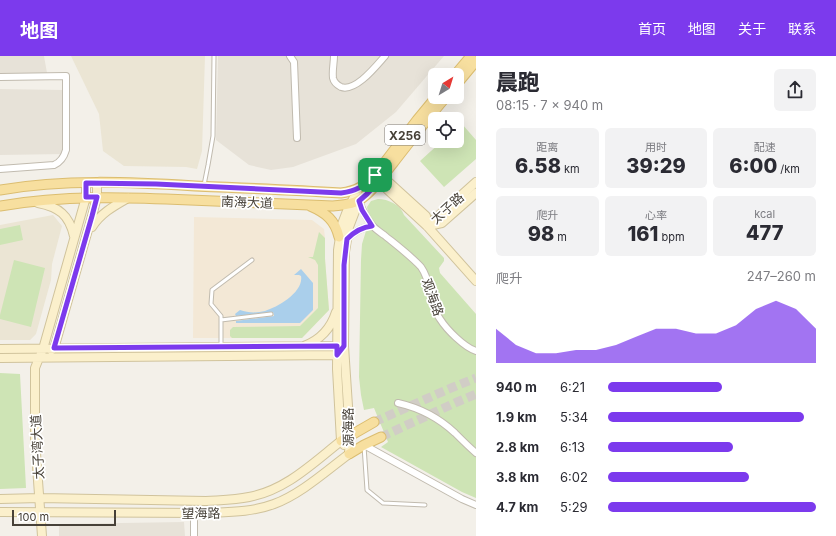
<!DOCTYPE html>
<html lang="zh">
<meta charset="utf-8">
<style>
body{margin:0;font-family:Inter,"Noto Sans SC",sans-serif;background:#f2f2f3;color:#2b2b33;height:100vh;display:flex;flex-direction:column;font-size:15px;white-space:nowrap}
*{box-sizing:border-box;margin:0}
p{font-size:13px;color:#7c7c81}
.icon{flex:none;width:22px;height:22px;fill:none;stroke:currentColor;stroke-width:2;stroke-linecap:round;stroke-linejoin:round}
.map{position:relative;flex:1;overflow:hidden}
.details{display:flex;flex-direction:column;background:#fff;width:360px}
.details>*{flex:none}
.needle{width:26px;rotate:38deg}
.buttons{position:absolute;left:428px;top:12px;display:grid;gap:8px}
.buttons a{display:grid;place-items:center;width:36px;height:36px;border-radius:6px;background:#fff;box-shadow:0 4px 16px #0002;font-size:20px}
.scale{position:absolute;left:12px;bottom:10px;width:104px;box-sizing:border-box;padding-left:4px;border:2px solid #474138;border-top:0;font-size:11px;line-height:14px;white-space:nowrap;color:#474138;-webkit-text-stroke:3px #fff;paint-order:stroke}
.pin{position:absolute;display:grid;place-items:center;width:34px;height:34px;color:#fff;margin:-17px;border-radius:8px;box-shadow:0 2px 6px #0006}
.round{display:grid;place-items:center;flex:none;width:42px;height:42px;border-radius:6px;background:#f2f2f3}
.overview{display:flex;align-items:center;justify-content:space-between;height:68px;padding:0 20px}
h1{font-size:22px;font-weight:800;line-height:30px}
.stats{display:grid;grid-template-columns:repeat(3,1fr);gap:6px;height:68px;padding:4px 20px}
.stats div{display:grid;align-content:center;border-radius:6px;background:#f2f2f3;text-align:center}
.stats b{font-size:20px;font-weight:800}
.stats small{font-size:11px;font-weight:400}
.stats p{font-size:11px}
.chart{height:112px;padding:8px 20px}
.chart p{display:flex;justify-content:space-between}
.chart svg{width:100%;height:72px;margin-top:4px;fill:#7c3aed;opacity:.7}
ul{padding:0 20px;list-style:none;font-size:13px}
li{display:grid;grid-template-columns:64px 48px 1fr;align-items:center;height:30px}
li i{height:10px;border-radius:5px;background:#7c3aed}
header{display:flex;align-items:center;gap:24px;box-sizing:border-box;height:56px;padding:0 20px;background:#7c3aed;color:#fff}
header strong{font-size:19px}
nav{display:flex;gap:22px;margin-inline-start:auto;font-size:14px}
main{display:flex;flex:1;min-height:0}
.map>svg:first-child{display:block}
.residential{fill:#e7e2d8}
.commercial{fill:#f3e8d6}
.education{fill:#ebe5d4}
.green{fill:#cee4b5}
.water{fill:#aacfeb}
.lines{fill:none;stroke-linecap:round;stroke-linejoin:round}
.primary-tunnel{stroke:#d1cdc6;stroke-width:9;stroke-dasharray:9 4.5;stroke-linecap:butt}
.lane-casing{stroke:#c1bbaf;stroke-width:5}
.street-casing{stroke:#c1bbaf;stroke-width:8}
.secondary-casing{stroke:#d0c39c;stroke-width:10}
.primary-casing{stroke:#dbbd70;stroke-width:11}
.lane{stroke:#fff;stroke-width:3}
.street{stroke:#fff;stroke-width:6}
.secondary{stroke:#fbf0cc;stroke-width:8}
.primary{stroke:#f7df9f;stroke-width:9}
.route-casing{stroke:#fff;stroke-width:8}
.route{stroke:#7c3aed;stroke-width:5}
.labels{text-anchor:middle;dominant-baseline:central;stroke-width:3.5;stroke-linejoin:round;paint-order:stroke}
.shield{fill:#fff;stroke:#7e7a74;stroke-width:1}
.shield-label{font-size:12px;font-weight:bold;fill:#474138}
.street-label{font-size:13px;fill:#474138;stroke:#fff}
</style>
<header>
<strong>地图</strong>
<nav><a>首页</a><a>地图</a><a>关于</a><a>联系</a></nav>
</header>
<main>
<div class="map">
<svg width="476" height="480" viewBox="0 0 476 480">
<rect width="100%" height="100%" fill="#f3f0e9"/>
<path class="residential" d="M0,0H44L47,17L0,18Z
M218,0H444L396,56L356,88L293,111L271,114L249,109L216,84Z
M0,33L64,34L65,98L0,99Z
M184,466L185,480H59V468Z"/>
<path class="commercial" d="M194,161L312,164L324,173L325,182V203L329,254L302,282H193Z"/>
<path class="education" d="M71,0H205L202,95L197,113L186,111L124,110L103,95L99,58Z
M53,159L62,170L52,208L51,224L36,278L30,284H0V169Z"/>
<path class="green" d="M462,68L476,84V103L444,131L420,105L442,85H457V72Z
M378,143C388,143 401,149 404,159L444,202V205L439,212L440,217L476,258V442L462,436L381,391L388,386L374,352L364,354L361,339L359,321L361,204L362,188L366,175L372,172L374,169C373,162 368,160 367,151L371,145Z
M20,169L23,184L0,189V173Z
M319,176L325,182V203L329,254L302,282H232L230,280V274L233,271L300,270L318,252V209L315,204L308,201H313Z
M14,204L45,212L31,271L0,263V259Z
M0,317L20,318L26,432L0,433Z"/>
<path class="water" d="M301,213L313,227V254L300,267H236V265L274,260L273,256L236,260L235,258L240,254C248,257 257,257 265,255C278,251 304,236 301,220L299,219H294Z"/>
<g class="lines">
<path class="primary-tunnel" d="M374,366L451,332L476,322
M381,381L457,346L476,338"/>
<defs>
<path id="lane" d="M204,129L208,109L213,80L214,0
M221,264L271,258
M221,289V260L211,248L212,234L252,204
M364,390L367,434L383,447L425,449"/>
<path id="street" d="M290,0L294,6L297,82
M334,0C334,7 332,15 333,22C334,27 337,29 341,31C356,36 376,10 385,0
M0,21L66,20V94C64,101 61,106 54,109L0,113
M359,145C362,153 366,162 372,169C375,173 380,176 384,179C395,188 411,200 421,211C429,222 430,236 434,249C435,253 437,259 440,263C447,274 464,291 476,295
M347,183C355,175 362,171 372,170
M398,347C420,352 439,362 455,377C462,384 469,391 476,397
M364,389L462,443L476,449
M194,457V480"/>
<path id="secondary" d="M378,119L382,120L426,160L427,170
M376,120L378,125L427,170L476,225
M38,147C59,151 69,159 74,180
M427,170L476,126
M428,170L442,167L476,137
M92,171C101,157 114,150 128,142
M304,290C320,284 331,272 336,256
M0,293L344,290L350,380L349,398
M342,293L344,290L345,196L349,171L359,145V140
M51,294L54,293L92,160L97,141V127
M0,302L337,299
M344,389L341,385L337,313L338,194L342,168L347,155L358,133
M0,443L40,442L206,445C221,444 235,444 249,441C286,434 313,407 341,385
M0,456L207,457C229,456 253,456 274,448C301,438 326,415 349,398
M42,480L35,383V312L39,302L43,293L86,141V127"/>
<path id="primary" d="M455,19L471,0
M457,28L476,5
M0,134C64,123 130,126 195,130C244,132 292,134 341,137C357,135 364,130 375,119L417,64L436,41
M0,150C64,139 126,141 190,144C238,146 285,148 333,150C341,149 352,149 359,144C372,137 385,117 394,106C411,84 428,62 446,41
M310,150C326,157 335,164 339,181
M341,385L374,366
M349,398L364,389L381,381"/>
</defs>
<use href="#lane" class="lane-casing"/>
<use href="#street" class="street-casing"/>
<use href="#secondary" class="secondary-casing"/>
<use href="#primary" class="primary-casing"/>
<use href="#lane" class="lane"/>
<use href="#street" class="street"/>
<use href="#secondary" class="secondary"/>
<use href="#primary" class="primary"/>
</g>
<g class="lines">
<defs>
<path id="route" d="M375,119L378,126L367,138L359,145L362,154L372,170C362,171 355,175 347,183L344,209V290L337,299V290L54,292L92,160L97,141H86V127L156,128L341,137C357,135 364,130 375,119Z"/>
</defs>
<use href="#route" class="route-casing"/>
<use href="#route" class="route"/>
</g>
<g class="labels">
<rect class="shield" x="385" y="69" width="40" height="20" rx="3"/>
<g class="shield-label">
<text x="405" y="79">X256</text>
</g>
<g class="street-label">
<text transform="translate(247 146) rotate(2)">南海大道</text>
<text transform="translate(447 152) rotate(-42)">太子路</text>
<text transform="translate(433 241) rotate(70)">观海路</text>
<text transform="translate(348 371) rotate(-91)">源海路</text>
<text transform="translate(37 391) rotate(-93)">太子湾大道</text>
<text transform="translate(201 457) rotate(-1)">望海路</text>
</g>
</g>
</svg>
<div class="buttons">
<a><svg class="needle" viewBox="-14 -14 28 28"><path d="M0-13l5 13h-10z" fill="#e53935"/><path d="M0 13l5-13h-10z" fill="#7c7c81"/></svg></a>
<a><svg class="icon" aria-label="locate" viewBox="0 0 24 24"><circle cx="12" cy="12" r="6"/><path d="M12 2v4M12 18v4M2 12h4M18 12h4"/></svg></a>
</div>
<div class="scale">100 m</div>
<div class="pin" style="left:375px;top:119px;background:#1e9e55"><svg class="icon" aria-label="arrive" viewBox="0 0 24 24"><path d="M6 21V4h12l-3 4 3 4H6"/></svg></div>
</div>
<section class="details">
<div class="overview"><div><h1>晨跑</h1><p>08:15 · 7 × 940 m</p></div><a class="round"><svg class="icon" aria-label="share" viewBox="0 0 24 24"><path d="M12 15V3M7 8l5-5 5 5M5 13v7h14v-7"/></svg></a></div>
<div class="stats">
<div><p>距离</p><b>6.58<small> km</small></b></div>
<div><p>用时</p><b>39:29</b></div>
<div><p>配速</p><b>6:00<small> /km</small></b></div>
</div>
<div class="stats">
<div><p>爬升</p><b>98<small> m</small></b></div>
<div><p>心率</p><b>161<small> bpm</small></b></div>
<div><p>kcal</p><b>477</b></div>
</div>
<div class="chart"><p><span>爬升</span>247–260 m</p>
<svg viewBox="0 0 160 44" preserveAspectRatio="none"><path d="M0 44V23L10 33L20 38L30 38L40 36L50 36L60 33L70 28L80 23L90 23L100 26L110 26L120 21L130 11L140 6L150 11L160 23V44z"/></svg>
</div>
<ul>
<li><b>940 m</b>6:21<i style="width:55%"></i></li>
<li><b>1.9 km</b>5:34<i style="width:94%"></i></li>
<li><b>2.8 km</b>6:13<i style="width:60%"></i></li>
<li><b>3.8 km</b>6:02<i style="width:68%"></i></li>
<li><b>4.7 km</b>5:29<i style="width:100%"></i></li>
</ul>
</section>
</main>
